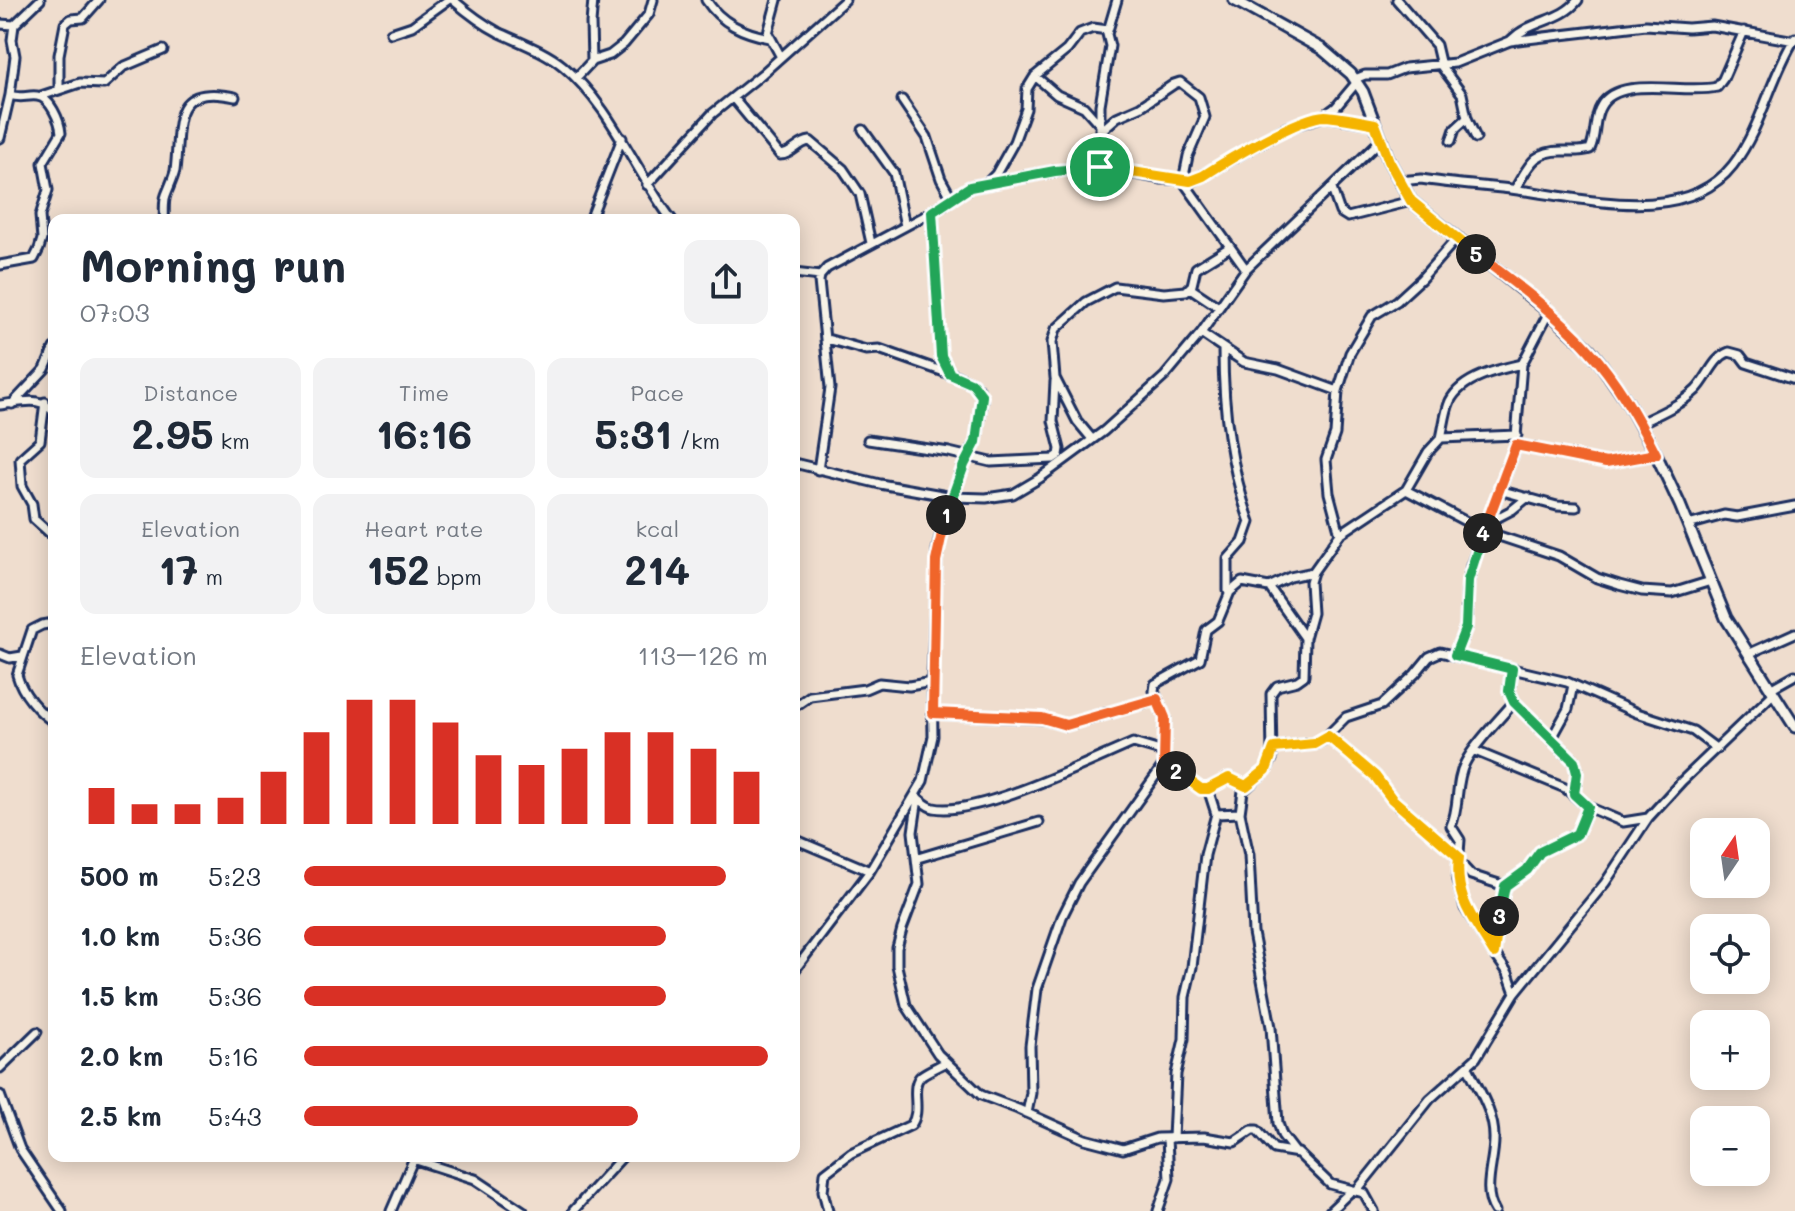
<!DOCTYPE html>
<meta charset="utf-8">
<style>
body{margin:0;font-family:Mali,sans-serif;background:#f2f2f3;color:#1f2937;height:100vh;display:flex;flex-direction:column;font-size:30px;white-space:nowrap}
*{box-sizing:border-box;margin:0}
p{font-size:26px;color:#747a83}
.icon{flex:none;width:44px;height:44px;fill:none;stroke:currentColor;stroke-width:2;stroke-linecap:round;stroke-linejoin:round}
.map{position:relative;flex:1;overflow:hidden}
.sheet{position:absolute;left:48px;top:214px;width:752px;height:948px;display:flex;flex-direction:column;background:#fff;border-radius:16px;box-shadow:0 4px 20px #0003}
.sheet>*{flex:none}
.needle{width:52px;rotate:13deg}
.tools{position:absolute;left:1690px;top:818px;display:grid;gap:16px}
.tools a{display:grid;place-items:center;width:80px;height:80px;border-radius:16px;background:#fff;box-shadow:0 4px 20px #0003;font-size:40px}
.pin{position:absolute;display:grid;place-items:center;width:68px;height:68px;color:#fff;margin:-34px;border:4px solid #fff;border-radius:50%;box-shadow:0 2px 8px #0007}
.km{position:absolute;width:40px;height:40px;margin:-20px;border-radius:50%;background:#222;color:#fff;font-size:22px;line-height:40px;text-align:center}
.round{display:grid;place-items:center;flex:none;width:84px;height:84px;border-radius:16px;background:#f2f2f3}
.head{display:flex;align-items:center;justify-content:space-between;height:136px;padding:0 32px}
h1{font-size:44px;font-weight:700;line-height:60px}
.stats{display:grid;grid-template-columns:repeat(3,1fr);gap:12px;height:136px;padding:8px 32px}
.stats div{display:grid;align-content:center;border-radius:16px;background:#f2f2f3;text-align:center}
.stats b{font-size:40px;font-weight:700}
.stats small{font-size:22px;font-weight:400}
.stats p{font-size:22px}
.chart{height:224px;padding:16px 32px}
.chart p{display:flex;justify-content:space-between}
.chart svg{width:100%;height:144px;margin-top:8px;stroke:#d93025;stroke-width:6}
ul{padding:0 32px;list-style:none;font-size:26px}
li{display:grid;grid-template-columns:128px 96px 1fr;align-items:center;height:60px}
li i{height:20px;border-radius:10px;background:#d93025}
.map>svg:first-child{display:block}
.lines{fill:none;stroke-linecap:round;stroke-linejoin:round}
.minor-casing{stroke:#1b2f5e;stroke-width:13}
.tertiary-casing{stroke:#1b2f5e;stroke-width:15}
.minor{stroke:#f7f3e8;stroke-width:7}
.tertiary{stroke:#f7f3e8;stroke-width:9}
.split-1-casing{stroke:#fff;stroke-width:16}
.split-2-casing{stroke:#fff;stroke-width:16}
.split-3-casing{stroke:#fff;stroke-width:16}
.split-4-casing{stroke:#fff;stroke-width:16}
.split-5-casing{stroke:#fff;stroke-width:16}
.split-6-casing{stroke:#fff;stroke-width:16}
.split-1{stroke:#22a559;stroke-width:10}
.split-2{stroke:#f0652b;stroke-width:10}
.split-3{stroke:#f5b400;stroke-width:10}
.split-4{stroke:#22a559;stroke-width:10}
.split-5{stroke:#f0652b;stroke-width:10}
.split-6{stroke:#f5b400;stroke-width:10}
</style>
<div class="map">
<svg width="1795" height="1211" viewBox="0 0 1795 1211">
<rect width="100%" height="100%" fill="#efddce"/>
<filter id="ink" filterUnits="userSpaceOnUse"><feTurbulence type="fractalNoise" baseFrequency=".0125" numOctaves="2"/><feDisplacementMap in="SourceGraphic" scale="16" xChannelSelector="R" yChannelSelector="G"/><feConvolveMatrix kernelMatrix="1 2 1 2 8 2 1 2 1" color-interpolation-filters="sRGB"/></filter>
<g filter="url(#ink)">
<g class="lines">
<defs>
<path id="minor" d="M453,0C467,12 481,23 498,32C519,42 545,51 563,66C612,107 634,170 672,220
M706,0C721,23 743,33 770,38
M777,0L768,33L781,57
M1397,0L1436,45L1441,66L1462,94L1467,118L1476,138
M0,24L14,25
M391,33L412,26L448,0
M1510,41C1533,18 1560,23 1578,0
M592,61L610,55L624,44L649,14L653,0
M1035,76L1057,95L1084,107L1101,126
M576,78L592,61L591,23L593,0
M1355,79L1365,75H1387L1405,68L1455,63L1510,41L1646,25L1688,28L1712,26L1795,41
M59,89V55L65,24L71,19L83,18L99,0
M41,96L80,83L104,84L123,67L163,50
M733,98L780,155C792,155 798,142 810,141L843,169L860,194L871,243
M902,100L927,137L941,179L951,197
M1324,116L1375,124
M863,130L894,173L905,226
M1101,131L1117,117L1140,107L1174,84L1180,82L1199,97L1205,117L1188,156L1183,181L1246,269
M0,138L10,95L15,56L12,40L14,25L40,0
M1451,141L1455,129L1467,118
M1100,167V105L1110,46L1107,34L1117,0
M1399,181L1421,179C1453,184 1486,186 1518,190C1584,198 1685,227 1733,165C1762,127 1770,78 1795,38
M986,184L996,174L1014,142L1026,109L1027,89L1035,76L1067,50L1080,33L1093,28L1108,30
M647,185L712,114L762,74L845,0
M1332,189L1340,212L1348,217L1411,201
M1515,189C1529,166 1533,150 1564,151C1573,151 1581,152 1590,149C1597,135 1593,118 1601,106C1619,74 1685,95 1717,87L1723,79L1744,31
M164,220C165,212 163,203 166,195C169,187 173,179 175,171C181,125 168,83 235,97
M590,220L622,138
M0,265L34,259L39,249L42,239L40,216L48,190L43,163L61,133C60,121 50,97 37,96C26,95 21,99 10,95
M794,273L820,276
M1190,288L1217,306
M1201,333L1244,362L1278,369L1338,391
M827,339L866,350L879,349L950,374
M1223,350C1223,410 1230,466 1250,522L1243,542L1228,559V591
M45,402L40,441L20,459L22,486L32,504L34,519L54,537
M12,404L45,369L54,348
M0,405C20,403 43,394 54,414
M1640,423C1659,414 1680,405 1696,390C1708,378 1713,358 1729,352L1740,355L1746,363L1795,379
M1441,438C1444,426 1445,412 1450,401C1462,377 1499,369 1522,364
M1092,439L1077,421L1055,378L1052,342L1056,329L1086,302L1115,287L1164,293L1186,291L1192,285L1196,268L1230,247
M868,440L949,452L991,462L1053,459L1059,455L1060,449L1053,421L1055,381
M1516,445L1606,463L1656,454
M794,463L880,484L953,497L986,498L1013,494L1040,478L1104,431L1165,376L1201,333L1246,269L1381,140
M818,470L830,388L819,281L820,276L827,268L932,212L970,187L1055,171L1100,167L1162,179L1195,180L1286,128L1324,116L1336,107L1357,82
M1406,490L1484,531L1559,556L1597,578L1619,585L1642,591L1672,593L1711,581
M1499,490L1557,506L1576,507
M1487,523L1512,510L1528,497
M1688,525L1724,515L1737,517L1795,506
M1340,534L1329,493L1326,460L1335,434L1338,391L1350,353L1372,316L1397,301L1421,279L1457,238
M1269,587L1290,577L1313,572
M54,623L42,625L32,630L17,675C22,693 38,712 54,722
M0,654L10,658L22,656
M1748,654L1795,633
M1455,655L1466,627L1467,591L1471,566L1515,449L1522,364L1549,312
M1512,669L1509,691L1514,702L1574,761L1577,773L1574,794
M1770,689L1795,675
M794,707L810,696L865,689L879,683L909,686L932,682
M933,713L1043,719L1066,725L1157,699
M1328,736L1375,776L1392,799L1459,857
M1552,738L1568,709L1573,685
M1274,748L1314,744L1323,740L1346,717L1382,705L1415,674L1429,657L1440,652L1567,682L1637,713L1693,731L1717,749
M1475,751L1565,788L1588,807
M1164,764L1201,789H1208L1229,778L1246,786
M918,798L913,832L919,884L902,929L897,948V966L906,1005L938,1054L981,1095L1018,1109L1085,1139L1123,1149L1157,1138L1204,1137L1234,1142L1252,1130H1257L1274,1149L1298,1153L1330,1184L1364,1193L1374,1211
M918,798C923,802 927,807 934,808C977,817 1090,761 1133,743L1164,752
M1216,814L1240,813
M794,839L870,871
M918,858L1039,822
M1458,861L1471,875L1505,886
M1493,952L1465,908L1457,880L1460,840L1451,826C1460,806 1455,782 1465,763C1475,743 1499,720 1514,702
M794,971L870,871L923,781L933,736L932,677L937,550L944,520L964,465L976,442L982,401L979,389L973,384L947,371L941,356L932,212
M1515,993L1508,973L1494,953L1505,886L1527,870L1540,852L1577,834L1588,807L1623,822L1648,818
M1468,1067C1478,1089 1494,1112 1494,1137C1495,1161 1481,1190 1495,1211
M0,1068L37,1032
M0,1095L20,1149L62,1211
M1027,1113L1031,1093L1030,1046L1037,989L1062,917L1079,883L1164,764L1165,718L1154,691L1155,684L1200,659L1206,630L1218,621L1230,592L1242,582L1269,587L1305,638
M1173,1138L1176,1074L1184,1039L1185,997L1192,967L1205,855L1216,814L1208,789
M1295,1152L1282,1135L1278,1123L1271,1027L1253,933L1249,855L1240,813L1243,791L1266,770L1272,759L1271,694L1277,686L1297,681L1304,676L1305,638L1312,613L1310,582L1313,572L1340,534L1406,490L1428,452L1441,438L1517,435
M413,1159L475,1179L523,1211
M1357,1190L1430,1099L1476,1058L1515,993L1605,883L1648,818L1682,781L1773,694
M391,1211L414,1158
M573,1211L623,1156
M828,1211L823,1191L825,1173L851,1153L911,1125C923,1110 908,1086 922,1075C929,1070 939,1066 946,1062
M1158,1211L1169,1179L1167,1138
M1330,1211L1352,1190"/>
<path id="tertiary" d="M1234,0L1322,49L1351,74L1363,92L1389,161L1411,201L1549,312L1589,349L1601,364L1628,403L1656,454L1680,505L1726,618L1795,727"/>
</defs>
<use href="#minor" class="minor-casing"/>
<use href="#tertiary" class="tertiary-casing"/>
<use href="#minor" class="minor"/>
<use href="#tertiary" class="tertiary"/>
</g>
</g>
<g class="lines" filter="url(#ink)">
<defs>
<path id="split-1" d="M946,515L964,465L976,442L982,396L973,384L950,374L941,356L932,212L970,187L1055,171L1100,167"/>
<path id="split-2" d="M946,515L936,561L933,713L1042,718L1066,725L1157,699L1165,718L1164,764L1176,771"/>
<path id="split-3" d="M1176,771L1201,789H1208L1229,778L1246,786L1266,770L1274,748L1314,744L1328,736L1375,776L1392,799L1459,857C1454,900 1474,919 1494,953L1499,916"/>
<path id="split-4" d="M1483,533L1468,580L1466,627L1455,655L1512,669L1509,691L1514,702L1574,761L1577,773L1574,794L1588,807L1577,834L1540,852L1527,870L1505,886L1499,916"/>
<path id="split-5" d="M1476,254C1515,283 1557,314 1589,350C1617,381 1637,417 1656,454L1606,463L1516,445L1483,533"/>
<path id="split-6" d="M1100,167L1190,181L1203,176C1226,161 1301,116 1325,116C1341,117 1359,121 1375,124L1389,161L1411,201L1476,254"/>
</defs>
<use href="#split-1" class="split-1-casing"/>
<use href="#split-2" class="split-2-casing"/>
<use href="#split-3" class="split-3-casing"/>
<use href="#split-4" class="split-4-casing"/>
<use href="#split-5" class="split-5-casing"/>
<use href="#split-6" class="split-6-casing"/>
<use href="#split-1" class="split-1"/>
<use href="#split-2" class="split-2"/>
<use href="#split-3" class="split-3"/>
<use href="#split-4" class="split-4"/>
<use href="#split-5" class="split-5"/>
<use href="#split-6" class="split-6"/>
</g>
</svg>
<div class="tools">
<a><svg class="needle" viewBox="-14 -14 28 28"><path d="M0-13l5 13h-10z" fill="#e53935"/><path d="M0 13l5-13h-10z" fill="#747a83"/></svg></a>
<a><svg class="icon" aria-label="locate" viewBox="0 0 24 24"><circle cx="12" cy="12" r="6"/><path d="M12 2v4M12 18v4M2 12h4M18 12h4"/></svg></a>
<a>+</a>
<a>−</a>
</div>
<div class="pin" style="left:1100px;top:167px;background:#1e9e55"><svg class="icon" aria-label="arrive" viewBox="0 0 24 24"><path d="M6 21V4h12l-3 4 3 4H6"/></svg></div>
<b class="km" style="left:946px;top:515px">1</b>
<b class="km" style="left:1176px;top:771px">2</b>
<b class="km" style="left:1499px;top:916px">3</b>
<b class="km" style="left:1483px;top:533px">4</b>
<b class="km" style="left:1476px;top:254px">5</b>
<section class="sheet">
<div class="head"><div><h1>Morning run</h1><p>07:03</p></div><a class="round"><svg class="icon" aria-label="share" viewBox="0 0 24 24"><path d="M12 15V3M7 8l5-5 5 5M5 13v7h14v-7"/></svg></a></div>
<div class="stats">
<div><p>Distance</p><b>2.95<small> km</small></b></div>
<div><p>Time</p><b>16:16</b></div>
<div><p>Pace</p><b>5:31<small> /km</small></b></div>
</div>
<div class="stats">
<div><p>Elevation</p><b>17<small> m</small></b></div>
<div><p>Heart rate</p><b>152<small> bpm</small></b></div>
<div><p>kcal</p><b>214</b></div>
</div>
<div class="chart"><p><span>Elevation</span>113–126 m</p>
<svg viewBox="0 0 160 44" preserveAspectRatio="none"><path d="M5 44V33M15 44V38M25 44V38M35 44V36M45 44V28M55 44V16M65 44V6M75 44V6M85 44V13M95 44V23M105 44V26M115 44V21M125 44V16M135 44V16M145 44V21M155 44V28"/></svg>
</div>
<ul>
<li><b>500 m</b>5:23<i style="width:91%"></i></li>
<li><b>1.0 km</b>5:36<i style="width:78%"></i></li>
<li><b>1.5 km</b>5:36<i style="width:78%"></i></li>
<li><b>2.0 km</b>5:16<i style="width:100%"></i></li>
<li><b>2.5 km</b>5:43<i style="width:72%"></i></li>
</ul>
</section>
</div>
